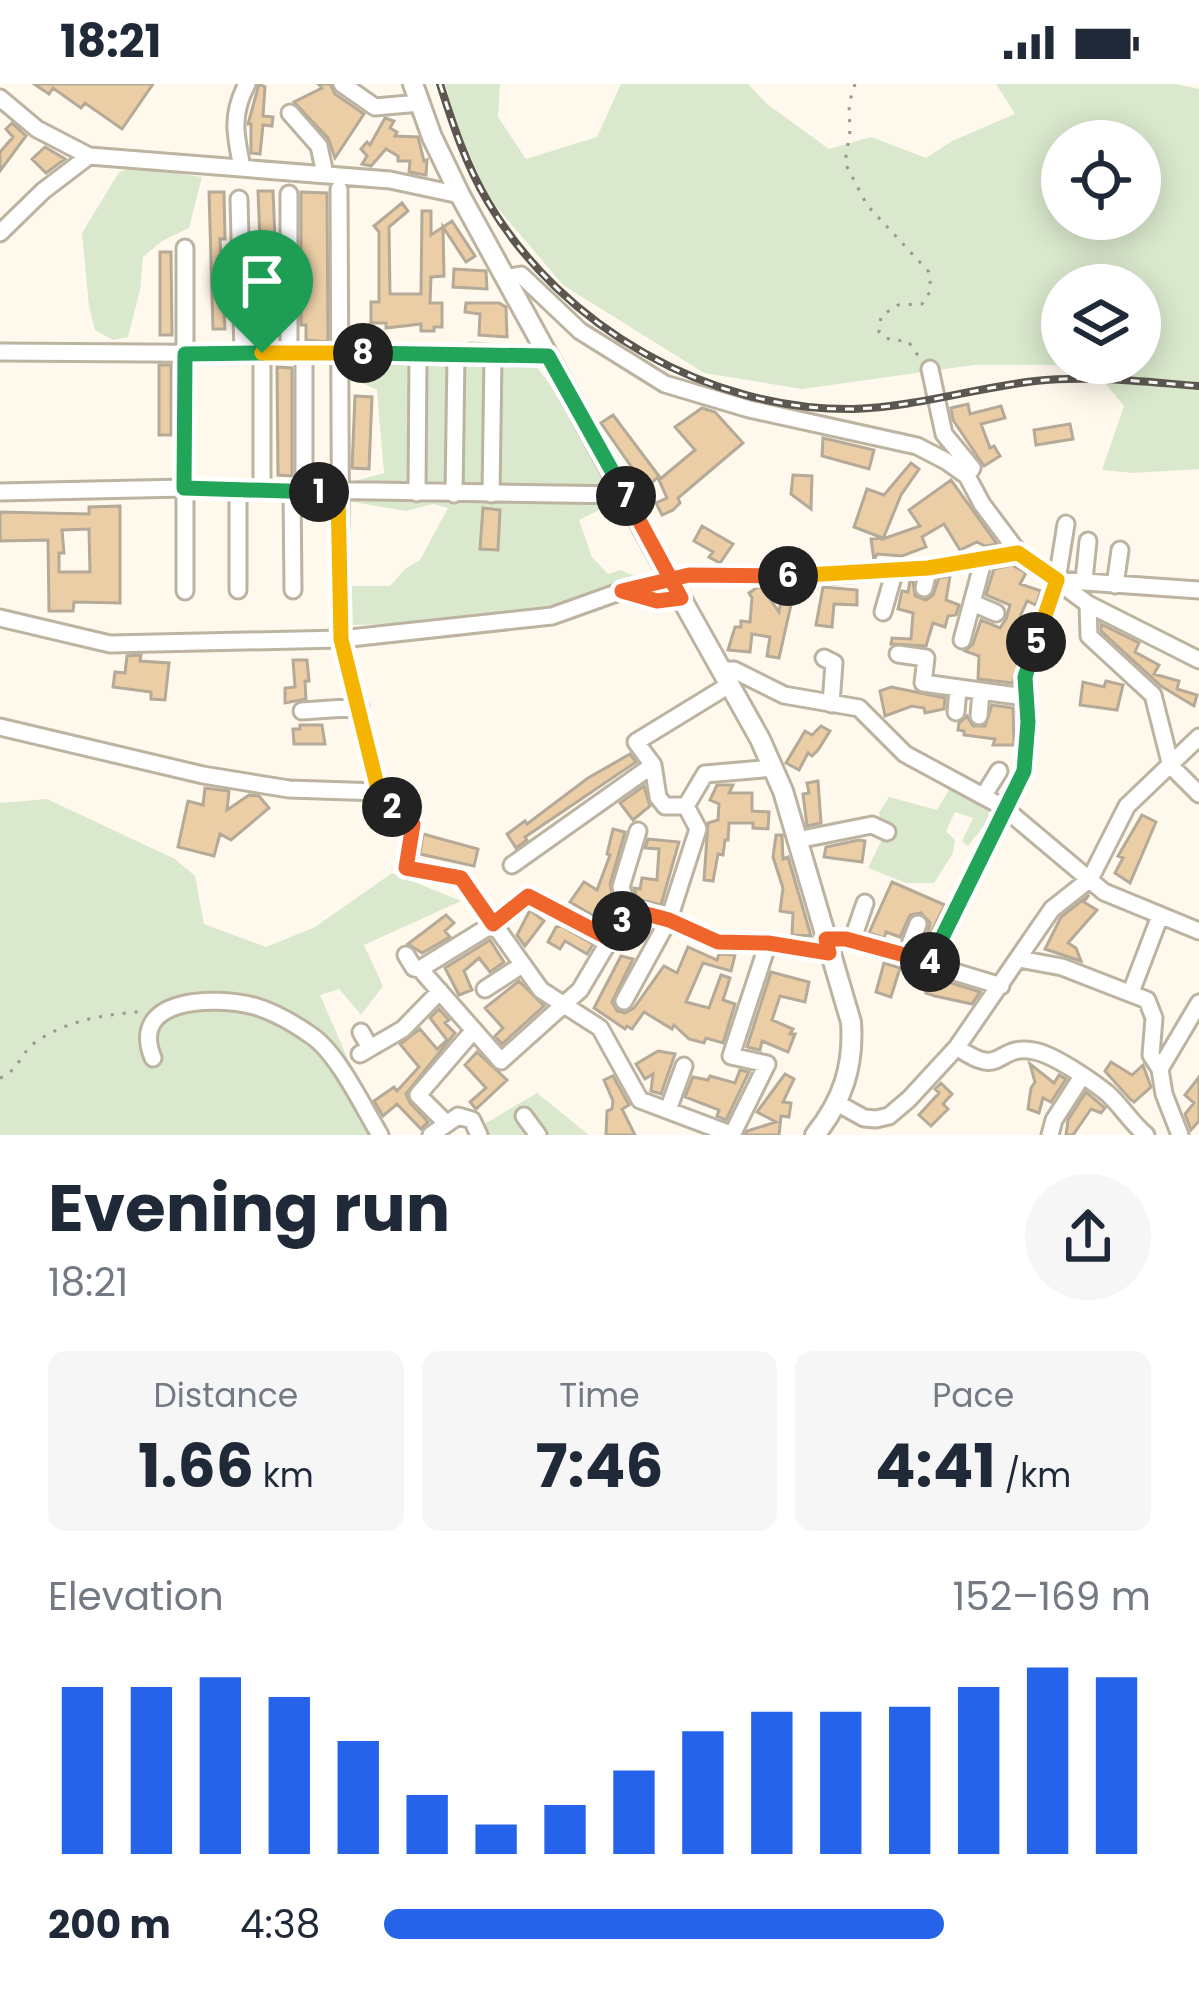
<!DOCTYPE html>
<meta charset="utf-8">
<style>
body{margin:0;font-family:Poppins,sans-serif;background:#f6f6f7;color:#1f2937;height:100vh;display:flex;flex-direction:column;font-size:45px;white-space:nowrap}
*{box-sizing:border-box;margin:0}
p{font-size:39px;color:#747a83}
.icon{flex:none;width:66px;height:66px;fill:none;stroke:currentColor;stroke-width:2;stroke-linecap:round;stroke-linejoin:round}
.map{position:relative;height:1051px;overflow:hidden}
.sheet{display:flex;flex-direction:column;background:#fff;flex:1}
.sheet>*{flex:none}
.buttons{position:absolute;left:1041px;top:36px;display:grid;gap:24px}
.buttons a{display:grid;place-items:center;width:120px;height:120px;border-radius:50%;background:#fff;box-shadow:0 6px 30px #0003;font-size:60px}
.pin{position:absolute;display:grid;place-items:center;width:102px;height:102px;color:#fff;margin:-123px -51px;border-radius:50% 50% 50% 0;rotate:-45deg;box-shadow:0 0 12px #0007}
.pin .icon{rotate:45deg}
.km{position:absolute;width:60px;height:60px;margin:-30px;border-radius:50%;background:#222;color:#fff;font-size:33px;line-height:60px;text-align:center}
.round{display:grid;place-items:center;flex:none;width:126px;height:126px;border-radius:63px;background:#f6f6f7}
.summary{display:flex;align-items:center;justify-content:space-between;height:204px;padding:0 48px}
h1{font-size:66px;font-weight:700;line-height:90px}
.figures{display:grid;grid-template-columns:repeat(3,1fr);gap:18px;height:204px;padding:12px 48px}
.figures div{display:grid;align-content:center;border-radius:18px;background:#f6f6f7;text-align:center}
.figures b{font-size:60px;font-weight:700}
.figures small{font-size:33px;font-weight:400}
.figures p{font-size:33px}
.chart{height:336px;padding:24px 48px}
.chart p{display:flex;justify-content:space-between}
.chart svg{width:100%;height:216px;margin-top:12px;stroke:#2563eb;stroke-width:6}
ul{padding:0 48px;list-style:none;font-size:39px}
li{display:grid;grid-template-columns:192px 144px 1fr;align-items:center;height:90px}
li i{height:30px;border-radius:15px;background:#2563eb}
.status{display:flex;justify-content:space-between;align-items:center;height:84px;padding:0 60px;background:#fff;direction:ltr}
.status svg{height:33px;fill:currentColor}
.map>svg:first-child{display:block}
.green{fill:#dae9cd;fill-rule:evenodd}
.building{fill:#ebcea6;stroke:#b5a997;stroke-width:3;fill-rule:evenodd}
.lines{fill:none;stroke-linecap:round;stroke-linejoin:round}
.minor-casing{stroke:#bdb3a1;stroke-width:21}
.major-casing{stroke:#bdb3a1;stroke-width:24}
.path{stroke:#9c978e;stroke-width:3;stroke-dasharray:3 9;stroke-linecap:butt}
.minor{stroke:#fff;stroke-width:15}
.major{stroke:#fff;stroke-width:18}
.rail-casing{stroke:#5b574f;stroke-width:8}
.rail{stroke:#fff;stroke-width:3;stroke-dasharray:9;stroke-linecap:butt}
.major-bridge-casing{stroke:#bdb3a1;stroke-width:24;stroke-linecap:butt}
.major-bridge{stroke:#fff;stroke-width:18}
.split-1-casing{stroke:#fff;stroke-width:24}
.split-2-casing{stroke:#fff;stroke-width:24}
.split-3-casing{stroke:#fff;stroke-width:24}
.split-4-casing{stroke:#fff;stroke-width:24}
.split-5-casing{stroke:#fff;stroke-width:24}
.split-6-casing{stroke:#fff;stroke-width:24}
.split-7-casing{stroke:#fff;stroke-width:24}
.split-8-casing{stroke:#fff;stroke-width:24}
.split-9-casing{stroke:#fff;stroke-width:24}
.split-1{stroke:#22a559;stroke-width:15}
.split-2{stroke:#f5b400;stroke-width:15}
.split-3{stroke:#f0652b;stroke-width:15}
.split-4{stroke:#f0652b;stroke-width:15}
.split-5{stroke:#22a559;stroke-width:15}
.split-6{stroke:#f5b400;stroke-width:15}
.split-7{stroke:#f0652b;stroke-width:15}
.split-8{stroke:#22a559;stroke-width:15}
.split-9{stroke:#f5b400;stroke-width:15}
</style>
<div class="status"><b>18:21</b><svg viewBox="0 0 49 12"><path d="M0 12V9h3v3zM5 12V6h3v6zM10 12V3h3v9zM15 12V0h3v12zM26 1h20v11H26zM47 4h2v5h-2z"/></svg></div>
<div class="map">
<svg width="1199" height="1051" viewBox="0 0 1199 1051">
<rect width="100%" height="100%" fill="#fff9ed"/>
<path class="green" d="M445,0H500L498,33L526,75L597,53L621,0H748L767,20L829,65L871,53L926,74L952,57L1015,30L996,0H1175L1199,5V385L1133,389L1102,386L1124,322L1090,281H974L802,305L704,289L563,201L489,114L458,45ZM1062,57H1140V135H1062ZM1062,201H1140V279H1062Z
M134,83L202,93L189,144L162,157L143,173L140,206L128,253L113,256L95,246L89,222L82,149L119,88Z
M470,257L521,261L550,301L617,417L579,436L592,473L608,490L621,486L641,495L595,520L443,539L347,541L341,522L350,502H390L405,485L420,476L448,424L433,420L406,427L347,417V399L384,389L377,306L349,293L346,284L367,269L431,275Z
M950,704C968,709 986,713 990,734L968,762L962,757L973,734L955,728L946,747L955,756L953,769L934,799H906L868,784L883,753L879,729L889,713L937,726Z
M47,715L175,775L195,792L204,840L266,863L315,843L392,789L461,817L364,861L383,902L361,931L339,905L320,911L381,1051H0V719Z
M537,1009L589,1051H479L476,1045Z"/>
<path class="building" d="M34,0H153L122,45L85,19L81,24L53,4L49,10Z
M259,0L265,3L263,32L273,33L272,42L263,41L260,70L251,69V40H248Z
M318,0H330L335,10L364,30L335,74L328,54L294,18L322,4Z
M385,34L394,37L390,44L397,48L395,52L418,53L424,77L427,76L426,91L409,88L410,77H398V72L386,65L371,82L362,80L367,72L361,65L367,58L370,61Z
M12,39L26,52L0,87V68L13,53L6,45Z
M45,63L65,75L46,89L32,75Z
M258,107H273L275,154L270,158H260Z
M209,108H224L225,155H220L225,245H213Z
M301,108L327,109L328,258L306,256V241H301Z
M402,119L408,127L389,143L390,210H421L422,127H431V151L452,137L475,172L466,178L443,143L444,192L431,193L430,219H442V243H434V247H421V240L386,244V239H371V218H379V148L374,142Z
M160,168H171L172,251H160Z
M271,172L275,244L264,245L262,173Z
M454,185L486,187L487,205L453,203Z
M466,219H499L506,223L507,253L479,251L480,230L465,228Z
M159,281H171V351H159Z
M277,283L292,284V392L278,391Z
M355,312L372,313L369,385L352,384Z
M968,320L970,330L1001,322L1005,334L981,340L990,364L994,362L1000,372L984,382L953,336L951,324Z
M702,324L715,328L743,359L678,414L680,419L673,426L662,431L656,419L667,414L659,396L695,366L675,343Z
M613,331L659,392L646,404L601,339Z
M1070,340L1073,355L1036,361L1034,346Z
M823,354L874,366L869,385L822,372Z
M911,379L919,385L901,411L883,455L920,442L909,426L951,396L997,460L985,462L977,458L960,466L944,440L922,453L926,463L902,472L877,470L874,476L871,455L883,454L854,443L867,405L884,411Z
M793,391L812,392L811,425L791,410Z
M120,422V519L74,518L73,527H49L48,456L0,457V428L89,430V423ZM89,445L90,488H59V469H64L62,446Z
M483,424L500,426L498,466L480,465Z
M702,442L733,460L720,479L709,473L713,468L694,457Z
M1012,481L1026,489L1020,500L1041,507L1036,521L1027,517L1008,560L1021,565L1013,599L978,595L979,572L965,567L973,560L981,536L1000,544L1006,535L1010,521L986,511L994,485Z
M950,492L946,516L959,521L956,531L948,532L945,543L933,539L926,562L891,560L892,554L911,555L913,529L898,525L902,507L908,508L910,497H913L915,512L926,516L933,511L939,494Z
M758,503H762L779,528L783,503H795L779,574L767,572L770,553L752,550L750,568L728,566L735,543H741V537L750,538L752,514L749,509Z
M823,503L857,506V521L834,520L832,543L816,541Z
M1101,540L1139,559L1135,568L1159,581L1154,590L1179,597L1177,605L1197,611L1194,622L1161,602L1101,547Z
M141,571L140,577L169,579L165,616L151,615V608L113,603L115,588L125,589L127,572Z
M293,576H307L309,597H305L306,615L285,619V604L295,603Z
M1106,597L1123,601L1117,626L1080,621L1083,598L1104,603Z
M891,603L945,614L944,625L925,629L924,624L912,622L885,632L880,607Z
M992,621L1013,624L1014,661H993L995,655L964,651V647L958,646L959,639L967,632L973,642H985Z
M300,641H322L325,660H294L293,645H300Z
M821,642L830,647L818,666L812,672L808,669L799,686L786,679L805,647L812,651Z
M630,670L636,678L525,753L527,756L516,764L507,750L525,737L527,740L588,694Z
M818,697L821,739L807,742L803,710L809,709L807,699Z
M717,701H733L729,709H752V727L769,728L768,745L753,744V739H729L728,756H725L723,771L718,770L713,797L704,796L708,739L718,736L719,720L710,716Z
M644,702L650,722L633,736L620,719Z
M205,704L229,707L227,726L249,711L259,712L269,724L231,756L220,750L214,772L178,763L188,717L203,721Z
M1142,731L1156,738L1130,799L1115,789L1123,774L1118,772Z
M613,745L625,748L610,800L615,824L606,839L570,818L584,798L597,806L610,771L607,770Z
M423,750L478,765L474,782L420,770Z
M776,751H782L783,775L788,773L811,852L792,851L793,829L780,827L783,804L773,773Z
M648,755L679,758L661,821L637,815L634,804L640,805L642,794L657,796L659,765L645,764Z
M859,756L865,757L862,778L824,773L826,763Z
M892,798L945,821L924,863L930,839L921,829L910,831L900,853L886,848L884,854L869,849Z
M1089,811L1084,818L1097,826L1068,859L1076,864L1081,877L1045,865L1061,833Z
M530,826L544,837L525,862L517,851Z
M446,831L454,839L445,847L450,853L422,869L408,860Z
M561,842L593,860L587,870L565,857L560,865L548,858L556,843Z
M490,856L504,878L490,888L479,874L464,887L472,906L459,911L445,884Z
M688,863L717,876L719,870L735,871L731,887L703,879L686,918L709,924L721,891L730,894L723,916L735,920L723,959L706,954L704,959L689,955L674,941L672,945L644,928L632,945L627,942L625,945L594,924L621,872L633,875L612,918L617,927L625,929L634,924L664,882L677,889Z
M884,879L900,884L891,913L876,908Z
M771,888L809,898L805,918L780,912L772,936L793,945L790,950H795L788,968L762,957L760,966L747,963Z
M932,893L980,908L972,920L935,912L926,909Z
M519,897L544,922L502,960L495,952L503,944L485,924Z
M439,925L449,936L445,939L455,949L406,1010L410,1019L428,1038L421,1045L397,1020L383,1032L374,1017L394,1003L397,1007L419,983L400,960L420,945L437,965L447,956L430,934Z
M658,967L675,970L661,1010L651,1007L653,990L645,995L636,980Z
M477,968L507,996L476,1025L470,1018L486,1004L465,981Z
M1111,978L1132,991L1143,981L1151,1003L1134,1018L1130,1015L1105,987Z
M1030,980L1054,999L1059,991L1066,995L1051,1018L1043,1014L1039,1029L1028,1025L1031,1004L1035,998Z
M740,986L749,988L726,1036L717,1032L719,1026L685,1013L693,993L708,996L710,992L735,999Z
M785,990L794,995L783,1018L791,1019L789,1033L781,1032L779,1051H745L747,1047L776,1038L757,1028Z
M613,992L629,1021L622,1025L635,1051H606L607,1027L612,1025L613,1017L604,996Z
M1199,993V1037L1191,1046L1185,1030L1194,1019L1185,1011Z
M941,999L952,1010L943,1020L948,1025L931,1042L919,1031L939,1009L935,1005Z
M1086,1008L1105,1024L1101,1029L1091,1025L1073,1051H1066L1068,1036Z"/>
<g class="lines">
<defs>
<path id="minor" d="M342,0L375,23L420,19
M0,14L37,45L89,72L390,96L460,111
M290,29L319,62L325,90
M242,83C235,50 231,30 247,0
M339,105L341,555L377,701L383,716L413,739L406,784L461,794L541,906L600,944L640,1016L733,1051
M239,115L243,269
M0,149L43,107L89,72
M185,164V507
M505,194L521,191L580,247L665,300L749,325L917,362L946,377L967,392L982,420L1018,468L1088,520L1199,576
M0,268L548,272
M289,269V110
M930,285L944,350L972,384L967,392
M238,405V506
M262,406V269
M292,407L293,506
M0,408L184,404L625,411
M304,408V268
M417,409L418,271
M454,410L456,272
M491,410L493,274
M1057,496L1199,506
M1084,496L1088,457
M1115,501L1120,466
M924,504L929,483
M631,510L657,517L681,514
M975,520L996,529
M1088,520L1089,552L1153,611L1171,682L1199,710
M883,528L895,486
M0,534L110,560L341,555L552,532L622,507L689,491H836L928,484L1018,468
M962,556L984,474
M898,570L926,574L923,599L1024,613L1025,593L1057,496L1066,440
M824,574L834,579L831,620
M720,586H734L784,611L859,624L905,670L1003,723L1104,808L1199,847
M302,627L360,623
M956,628L958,605
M979,632L981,608
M0,643L203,691L289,705L380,708
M653,681L658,713L665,722H686
M984,711L999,687
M797,756L872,741L887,748
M512,781L653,681L636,658L729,601
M628,825L621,803L638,747
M825,855H846L1001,902
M612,856L528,811L493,840L420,885L501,977L580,906L628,825L669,835L718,858L768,859L829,869
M852,857L865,819
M406,871L414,884L420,885
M905,873L918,840
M1019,875L1062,883L1147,916L1154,934L1151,971L1160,985L1164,1010L1180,1051
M929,880L1024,687L1027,638L1024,613
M485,905L522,881
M1131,908L1160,832
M624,917L669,835L698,745L686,722L705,690L774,684
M361,948L370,964
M957,963C1004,997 995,959 1034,967C1053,970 1092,997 1107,1009C1121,1021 1131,1039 1146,1051
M360,970L403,945L440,907
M153,974C128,913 214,912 254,922C275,928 295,940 312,952C338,970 363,1023 380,1051
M1160,985L1199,919
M837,1019L864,1034L876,1035L889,1032L909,1015L957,963L1052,825L1090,795L1127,722L1199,653
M668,1026L684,982
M524,1032L538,1051
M445,1038L418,1011L474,946
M733,1049L767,980L731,972L768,859
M431,1051L458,1032L472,1036L479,1051
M1050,1051L1054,1036L1081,994"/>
<path id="major" d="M413,0L432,53L460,111L664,483
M681,514L760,655L783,707L851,938C854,982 843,1016 815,1051"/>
</defs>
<use href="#minor" class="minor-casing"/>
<use href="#major" class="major-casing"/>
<path class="path" d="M855,0L849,20L850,47L845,79L867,121L929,188L931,206L922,220L898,221L881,232L879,248L890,256L908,257L921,276
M0,994C17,988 20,971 33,960C67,935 105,931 145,927"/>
<use href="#minor" class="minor"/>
<use href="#major" class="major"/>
<defs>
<path id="rail" d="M440,0C453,41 466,81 488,118C562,243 709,327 854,325C915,323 975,304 1035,297C1089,291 1145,298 1199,302"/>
</defs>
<use href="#rail" class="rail-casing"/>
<use href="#rail" class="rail"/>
<defs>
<path id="major-bridge" d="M664,483L681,514"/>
</defs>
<use href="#major-bridge" class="major-bridge-casing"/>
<use href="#major-bridge" class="major-bridge"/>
</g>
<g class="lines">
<defs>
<path id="split-1" d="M262,269L185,270L184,404L319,408"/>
<path id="split-2" d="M319,408L338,409L341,555L377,701L383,716L392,723"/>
<path id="split-3" d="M392,723L413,740L406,784L461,794L493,840L528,812L612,856L622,837"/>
<path id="split-4" d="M622,837L628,825L669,836L718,858L768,859L829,869L826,855H846L930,878"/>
<path id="split-5" d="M930,878L1024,687L1028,638L1025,593L1036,558"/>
<path id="split-6" d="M788,492L928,484L1018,469L1057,496L1036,558"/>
<path id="split-7" d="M626,412L681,514L657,517L622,507L689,491L788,492"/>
<path id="split-8" d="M363,269L548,272L626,412"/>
<path id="split-9" d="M262,269H363"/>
</defs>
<use href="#split-1" class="split-1-casing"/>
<use href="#split-2" class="split-2-casing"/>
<use href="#split-3" class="split-3-casing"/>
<use href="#split-4" class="split-4-casing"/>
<use href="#split-5" class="split-5-casing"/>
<use href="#split-6" class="split-6-casing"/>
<use href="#split-7" class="split-7-casing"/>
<use href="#split-8" class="split-8-casing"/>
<use href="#split-9" class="split-9-casing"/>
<use href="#split-1" class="split-1"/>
<use href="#split-2" class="split-2"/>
<use href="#split-3" class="split-3"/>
<use href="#split-4" class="split-4"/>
<use href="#split-5" class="split-5"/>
<use href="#split-6" class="split-6"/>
<use href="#split-7" class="split-7"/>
<use href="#split-8" class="split-8"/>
<use href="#split-9" class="split-9"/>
</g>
</svg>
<div class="buttons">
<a><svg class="icon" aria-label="locate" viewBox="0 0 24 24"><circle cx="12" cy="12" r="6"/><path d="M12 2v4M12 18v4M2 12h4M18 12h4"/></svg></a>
<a><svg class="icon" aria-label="layers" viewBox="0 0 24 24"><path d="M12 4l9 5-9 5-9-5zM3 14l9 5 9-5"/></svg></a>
</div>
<div class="pin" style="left:262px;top:269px;background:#1e9e55"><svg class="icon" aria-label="arrive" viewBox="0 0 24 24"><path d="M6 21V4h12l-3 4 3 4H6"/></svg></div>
<b class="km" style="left:319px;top:408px">1</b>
<b class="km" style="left:392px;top:723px">2</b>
<b class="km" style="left:622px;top:837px">3</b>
<b class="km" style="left:930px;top:878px">4</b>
<b class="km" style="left:1036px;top:558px">5</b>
<b class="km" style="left:788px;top:492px">6</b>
<b class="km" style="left:626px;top:412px">7</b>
<b class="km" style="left:363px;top:269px">8</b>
</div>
<section class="sheet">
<div class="summary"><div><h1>Evening run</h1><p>18:21</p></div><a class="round"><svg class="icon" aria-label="share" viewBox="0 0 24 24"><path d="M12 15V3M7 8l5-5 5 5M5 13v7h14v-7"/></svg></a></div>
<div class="figures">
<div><p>Distance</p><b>1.66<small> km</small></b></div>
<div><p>Time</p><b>7:46</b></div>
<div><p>Pace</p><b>4:41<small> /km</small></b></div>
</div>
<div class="chart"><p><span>Elevation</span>152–169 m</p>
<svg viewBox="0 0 160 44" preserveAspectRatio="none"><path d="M5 44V10M15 44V10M25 44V8M35 44V12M45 44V21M55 44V32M65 44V38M75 44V34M85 44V27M95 44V19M105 44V15M115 44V15M125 44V14M135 44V10M145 44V6M155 44V8"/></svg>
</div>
<ul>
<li><b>200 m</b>4:38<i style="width:73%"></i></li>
</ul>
</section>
